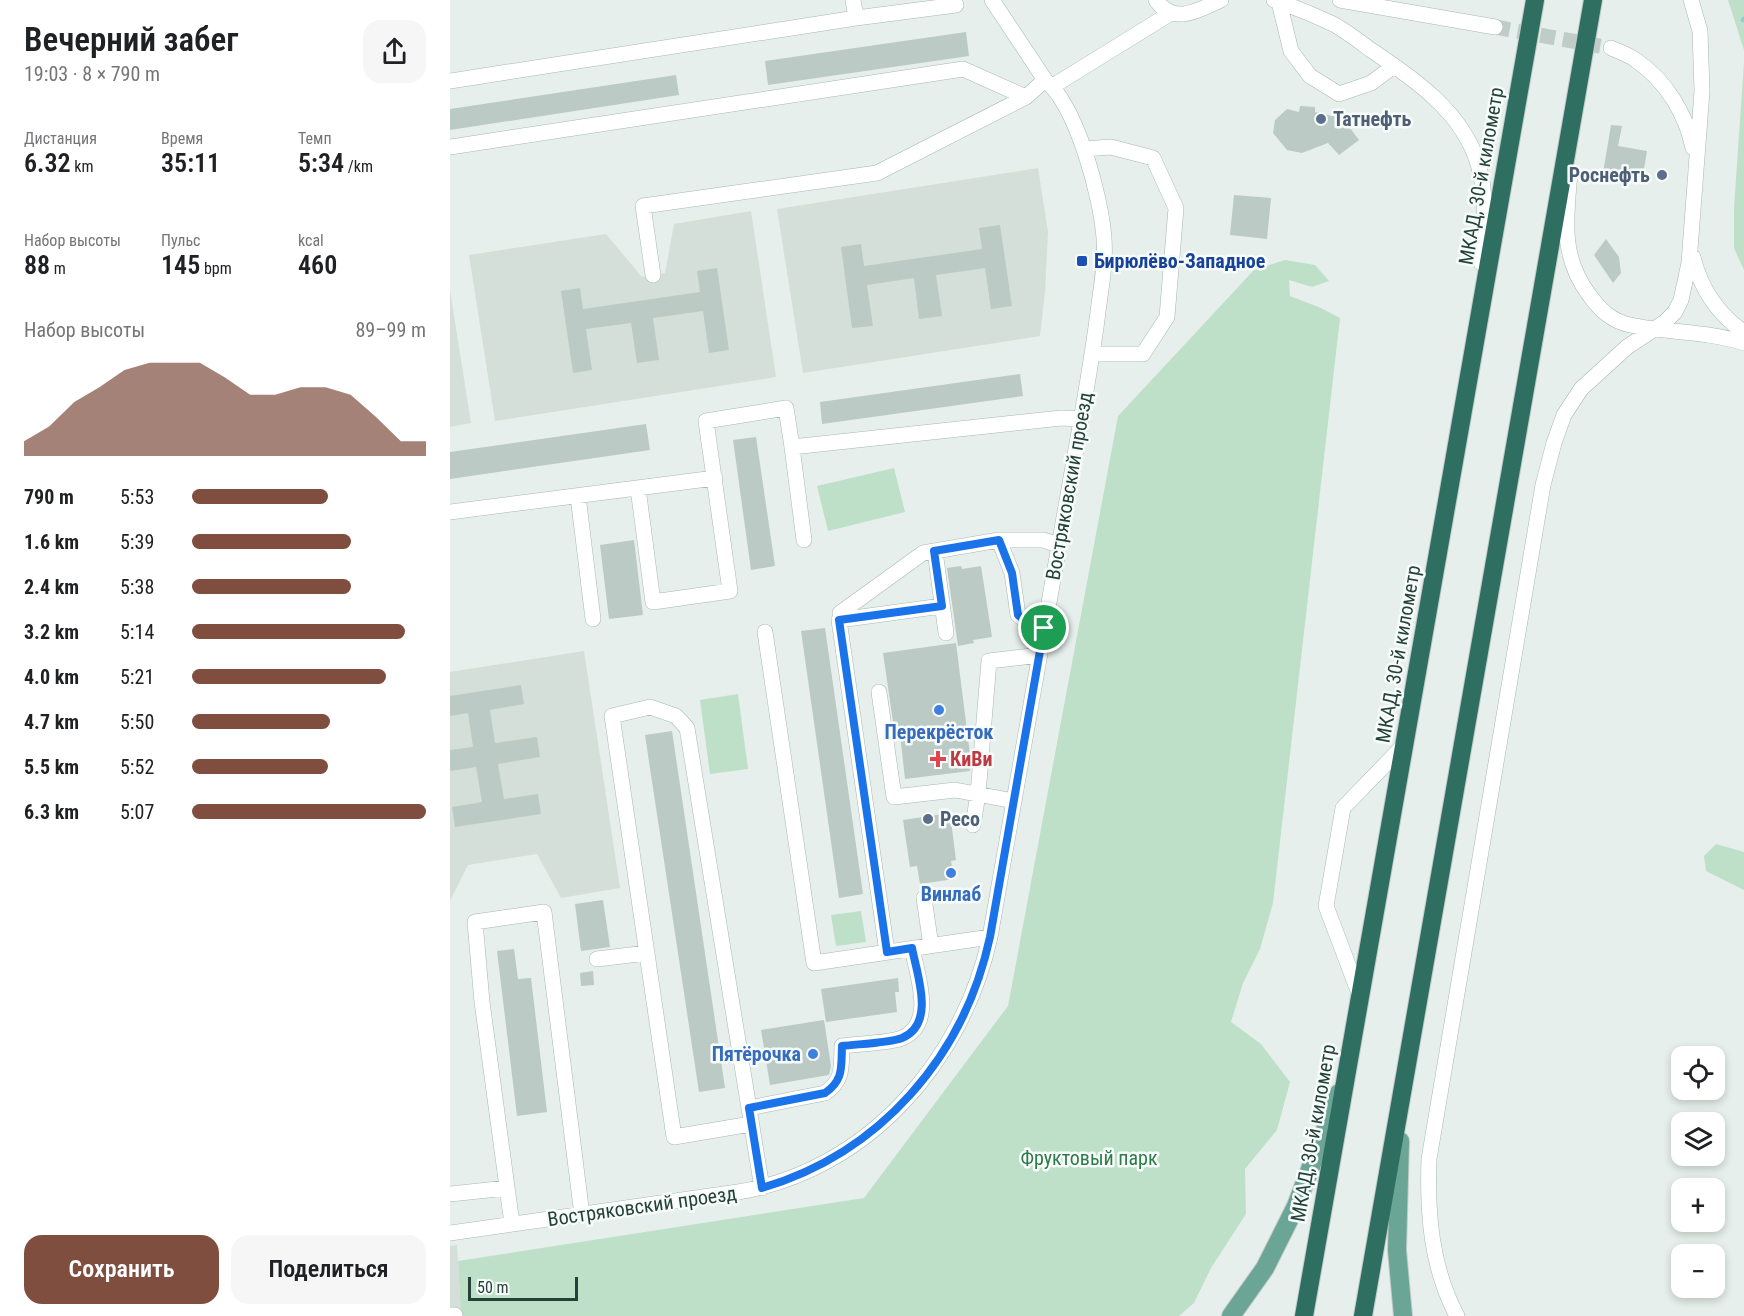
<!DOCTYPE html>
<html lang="ru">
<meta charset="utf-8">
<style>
body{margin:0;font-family:"Roboto Condensed",sans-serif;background:#f6f6f6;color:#202124;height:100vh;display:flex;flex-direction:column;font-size:22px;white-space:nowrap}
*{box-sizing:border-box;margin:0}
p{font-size:20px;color:#757577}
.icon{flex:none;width:33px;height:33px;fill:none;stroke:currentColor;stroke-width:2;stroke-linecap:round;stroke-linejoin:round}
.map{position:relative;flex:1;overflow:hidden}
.panel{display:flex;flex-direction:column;background:#fff;width:450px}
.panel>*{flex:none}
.tools{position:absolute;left:1221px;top:1046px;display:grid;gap:12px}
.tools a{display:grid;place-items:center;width:54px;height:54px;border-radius:12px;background:#fff;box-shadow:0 3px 9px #0003;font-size:30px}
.scale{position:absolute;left:18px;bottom:15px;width:110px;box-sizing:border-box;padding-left:6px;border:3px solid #24423a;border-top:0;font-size:16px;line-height:21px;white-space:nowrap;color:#24423a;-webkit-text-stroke:4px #f7fbf9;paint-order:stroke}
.pin{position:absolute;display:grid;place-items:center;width:51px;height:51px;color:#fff;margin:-26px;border:3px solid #fff;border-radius:50%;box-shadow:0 2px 6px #0007}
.round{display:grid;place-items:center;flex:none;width:63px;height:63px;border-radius:18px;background:#f6f6f6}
.head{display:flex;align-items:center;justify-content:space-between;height:102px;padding:0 24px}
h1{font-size:33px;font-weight:600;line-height:45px}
.figures{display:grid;grid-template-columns:repeat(3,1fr);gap:9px;height:102px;padding:6px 24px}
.figures div{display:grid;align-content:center}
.figures b{font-size:26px;font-weight:600}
.figures small{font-size:16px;font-weight:400}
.figures p{font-size:16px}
.chart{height:168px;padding:12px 24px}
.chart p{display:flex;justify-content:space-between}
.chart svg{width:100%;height:108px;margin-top:6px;fill:#7f4e3f;opacity:.7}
.primary-button{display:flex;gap:12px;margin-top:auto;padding:12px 24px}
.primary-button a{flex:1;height:69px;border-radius:18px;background:#7f4e3f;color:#fff;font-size:24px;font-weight:600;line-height:69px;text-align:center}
.primary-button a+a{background:#f6f6f6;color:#202124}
ul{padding:0 24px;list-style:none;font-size:20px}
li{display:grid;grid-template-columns:96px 72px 1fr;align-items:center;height:45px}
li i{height:15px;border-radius:8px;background:#7f4e3f}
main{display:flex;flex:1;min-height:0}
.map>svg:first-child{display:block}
.built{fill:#d4dfda}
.green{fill:#bfe0c8}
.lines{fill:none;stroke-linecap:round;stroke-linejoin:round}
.stream{stroke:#8ec9d4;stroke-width:4.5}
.building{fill:#bbcac4}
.minor-tunnel{stroke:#bfccc8;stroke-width:15;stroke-dasharray:15 8;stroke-linecap:butt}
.minor-casing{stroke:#a8b8b2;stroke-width:16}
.major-casing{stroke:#c2cac8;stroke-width:20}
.highway-casing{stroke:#c2cac8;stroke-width:20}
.minor{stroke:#fff;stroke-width:15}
.major{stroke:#6aa596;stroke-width:18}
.highway{stroke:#2f6f62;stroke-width:18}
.route-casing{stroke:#fff;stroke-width:12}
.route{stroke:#1a73e8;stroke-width:8}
.service-dot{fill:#5c6f8a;stroke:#f7fbf9;stroke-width:2}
.transit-dot{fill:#1a4fb4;stroke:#f7fbf9;stroke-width:2}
.shop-dot{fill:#3f7fe0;stroke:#f7fbf9;stroke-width:2}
.health-dot{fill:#e0444e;stroke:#f7fbf9;stroke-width:2}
.labels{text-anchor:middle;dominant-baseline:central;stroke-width:5;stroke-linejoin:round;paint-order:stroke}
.service-label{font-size:20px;font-weight:bold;fill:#4e5e75;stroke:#f7fbf9;text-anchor:start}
.street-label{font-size:20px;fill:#24423a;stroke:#f7fbf9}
.transit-label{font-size:20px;font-weight:bold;fill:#164399;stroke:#f7fbf9;text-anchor:start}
.shop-label{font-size:20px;font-weight:bold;fill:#366cbe;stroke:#f7fbf9}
.health-label{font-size:20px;font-weight:bold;fill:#be3a42;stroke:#f7fbf9;text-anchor:start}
.park-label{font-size:20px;fill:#2d7a4b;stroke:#f7fbf9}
</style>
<main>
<section class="panel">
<div class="head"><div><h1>Вечерний забег</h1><p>19:03 · 8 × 790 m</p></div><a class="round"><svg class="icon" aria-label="share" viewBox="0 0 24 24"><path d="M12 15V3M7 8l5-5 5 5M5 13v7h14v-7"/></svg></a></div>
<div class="figures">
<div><p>Дистанция</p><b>6.32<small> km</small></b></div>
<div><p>Время</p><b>35:11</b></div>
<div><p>Темп</p><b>5:34<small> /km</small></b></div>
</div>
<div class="figures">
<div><p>Набор высоты</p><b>88<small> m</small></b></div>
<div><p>Пульс</p><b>145<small> bpm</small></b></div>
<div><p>kcal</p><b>460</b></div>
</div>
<div class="chart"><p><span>Набор высоты</span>89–99 m</p>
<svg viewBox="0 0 160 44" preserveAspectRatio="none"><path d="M0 44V38L10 32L20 22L30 16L40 9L50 6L60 6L70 6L80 12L90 19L100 19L110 16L120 16L130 19L140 28L150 38L160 38V44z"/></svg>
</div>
<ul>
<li><b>790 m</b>5:53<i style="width:58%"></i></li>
<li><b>1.6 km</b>5:39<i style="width:68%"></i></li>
<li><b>2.4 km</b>5:38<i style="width:68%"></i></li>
<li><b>3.2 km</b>5:14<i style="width:91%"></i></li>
<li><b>4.0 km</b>5:21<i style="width:83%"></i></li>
<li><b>4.7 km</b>5:50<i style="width:59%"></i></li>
<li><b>5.5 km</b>5:52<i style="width:58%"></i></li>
<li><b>6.3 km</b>5:07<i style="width:100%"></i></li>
</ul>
<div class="primary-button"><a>Сохранить</a><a>Поделиться</a></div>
</section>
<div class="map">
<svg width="1294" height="1316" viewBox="0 0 1294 1316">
<rect width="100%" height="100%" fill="#e6efeb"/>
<path class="built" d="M588,168L598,232L595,292L590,336L353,373L327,209Z
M301,211L326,377L45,421L19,255L156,234L192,277L215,273L224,224Z
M0,290L21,423L0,427Z
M134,651L170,888L111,898L87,854L18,865L0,901V672Z
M7,1245L11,1316H0V1246Z"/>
<path class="green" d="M1278,0H1294V50Z
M1294,62V270L1284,248V208Z
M835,260L865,265L879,281L862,287L839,280L840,296L871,308L890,318L823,903L810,949L793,983L781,1022L811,1044L840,1082L827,1130L795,1169L796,1214L761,1268L744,1303L729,1316H11L8,1261L414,1198L558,1006L668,416L804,270Z
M444,468L455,512L378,531L367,486Z
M288,694L298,769L260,774L250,700Z
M1266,844L1294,852V890L1256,871L1254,856Z
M411,911L416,942L386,946L381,915Z"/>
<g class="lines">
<path class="stream" d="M1293,20L1294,19"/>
</g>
<path class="building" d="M516,32L519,56L318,85L315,61Z
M226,75L229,95L0,130V109Z
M850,106L865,107V112L882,116L888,112L909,140L889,155L878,143L852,153L837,150L823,133L825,120L837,109L849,112Z
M1161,125L1172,126L1168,146L1197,151L1192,181L1153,173Z
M784,195L821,198L817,239L780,235Z
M550,225L562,306L541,309L535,268L486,275L492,316L469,319L464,278L417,285L423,326L402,328L391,247L411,244L414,266L532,249L529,228Z
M1156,239L1169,257L1171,273L1163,283L1144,255Z
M267,268L279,350L259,353L253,311L203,318L209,360L187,363L181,323L136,329L142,370L123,373L111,291L130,288L133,309L250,292L247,271Z
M570,374L573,396L372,424L370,402Z
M196,424L200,450L0,479V452Z
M306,437L325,566L301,570L283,440Z
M184,540L193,615L159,619L150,545Z
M511,566L512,569L531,566L542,637L523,640L524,643L508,646L497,568Z
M375,628L413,894L389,898L351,631Z
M506,643L521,762L520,771L455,779L450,734L445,735L433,653Z
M71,685L74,704L40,710L45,743L87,737L90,757L48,764L54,799L88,794L91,814L5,827L2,807L32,802L26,767L0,771V750L23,747L18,713L0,716V696Z
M222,731L275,1088L249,1092L195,735Z
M500,813L506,860L501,861L504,879L470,884L467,866L460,867L453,820Z
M153,900L160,947L131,951L125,904Z
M64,949L68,979L81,978L97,1112L67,1116L47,951Z
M143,971L144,985L131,986L130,973Z
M448,978L449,992H445L447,1012L376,1022L371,989Z
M374,1020L381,1066L379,1075L320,1085L311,1030Z"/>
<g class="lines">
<path class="minor-tunnel" d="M1045,27L1161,48"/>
<defs>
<path id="minor" d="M403,0L406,18L506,5
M706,0C724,26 749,10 771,0
M824,0C844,7 864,15 883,24C896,31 909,41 921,50C963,78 1013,112 1028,164C1038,196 1034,230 1031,263
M890,0L1045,27
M829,2L841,51L860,76L889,94L921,83L944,66
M1161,48C1170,52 1180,55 1187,61C1216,81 1236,114 1243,148
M0,81L406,18
M603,86L721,13
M0,147L513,69L576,97
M634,149L661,147L703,158L726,208L717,317L693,354H642
M1120,173C1116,219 1110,257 1140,296C1151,311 1162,321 1180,325C1218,333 1257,331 1294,343
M1243,257C1250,287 1268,315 1294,332
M203,275L193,206L427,173L576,97L595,80
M342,447L354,540
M188,488L203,602L280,591L256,421L336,408L342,447L611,418L631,419
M128,496L143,619
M0,512L265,478
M549,540L562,573L568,615L581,625L594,628
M485,551L496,633
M390,613L473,553L549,540H593L609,545
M315,632L364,963L540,937
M429,692L444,797L505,790L564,801
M523,825L528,794L539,661L590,655
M474,898L481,946
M437,952L389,620L492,606
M147,959L197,953
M910,996L876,906L893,808L955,744
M299,1108L375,1093C394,1080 391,1067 392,1046C406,1044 440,1043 452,1038C486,1024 467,975 462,948
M301,1124L224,1137L162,716L200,707L226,716L237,728L312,1188
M0,1194L57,1188
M62,1224L32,1002L25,922L94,912L132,1215
M0,1233L288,1192C417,1171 513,1061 540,937C567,782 595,627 622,472C631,421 640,371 647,320C650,293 656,266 654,238C651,197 627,106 595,80L542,0
M0,1315H5
M1007,1316C981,1267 977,1213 979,1159L1093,485L1104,443L1114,415L1131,389L1177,347L1215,322L1225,312L1231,300L1239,263L1252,91L1250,31L1241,0"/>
<path id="major" d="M950,1141L947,1250L953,1316
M781,1316L815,1268L846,1206L889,1093"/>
<path id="highway" d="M854,1316L1085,0
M913,1316L1143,0"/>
</defs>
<use href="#minor" class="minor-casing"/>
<use href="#major" class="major-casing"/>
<use href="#highway" class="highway-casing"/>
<use href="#minor" class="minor"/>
<use href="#major" class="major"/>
<use href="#highway" class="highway"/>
</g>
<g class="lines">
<defs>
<path id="route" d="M549,540L562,573L568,615L581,625L594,628L540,937C514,1057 430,1153 312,1188L299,1108L375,1093C394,1080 391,1067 392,1046C408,1044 439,1043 452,1038C486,1024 467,975 462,948L437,952L389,620L492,606L484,551Z"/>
</defs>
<use href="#route" class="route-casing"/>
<use href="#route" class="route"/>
</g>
<g class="service-dot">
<circle cx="871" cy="119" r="6"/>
<circle cx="1212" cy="175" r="6"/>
<circle cx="478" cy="819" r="6"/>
</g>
<rect class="transit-dot" x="626" y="255" width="12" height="12" rx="3"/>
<g class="shop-dot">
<circle cx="489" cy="710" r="6"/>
<circle cx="501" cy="873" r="6"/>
<circle cx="363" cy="1054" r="6"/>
</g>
<path class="health-dot" d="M485 750h6v6h6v6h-6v6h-6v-6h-6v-6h6z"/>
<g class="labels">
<g class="service-label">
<text x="883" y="119">Татнефть</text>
<text x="1200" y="175" text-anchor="end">Роснефть</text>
<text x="490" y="819">Ресо</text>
</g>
<g class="street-label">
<text transform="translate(1031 176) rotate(-80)">МКАД, 30-й километр</text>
<text transform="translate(619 486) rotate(-80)">Востряковский проезд</text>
<text transform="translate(948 654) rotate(-80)">МКАД, 30-й километр</text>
<text transform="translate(863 1133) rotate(-80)">МКАД, 30-й километр</text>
<text transform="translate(192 1206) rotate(-8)">Востряковский проезд</text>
</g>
<g class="transit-label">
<text x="644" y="261">Бирюлёво-Западное</text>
</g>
<g class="shop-label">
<text x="489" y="732">Перекрёсток</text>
<text x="501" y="894">Винлаб</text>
<text x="351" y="1054" text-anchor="end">Пятёрочка</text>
</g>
<g class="health-label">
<text x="500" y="759">КиВи</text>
</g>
<g class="park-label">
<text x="639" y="1158">Фруктовый парк</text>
</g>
</g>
</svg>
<div class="tools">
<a><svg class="icon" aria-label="locate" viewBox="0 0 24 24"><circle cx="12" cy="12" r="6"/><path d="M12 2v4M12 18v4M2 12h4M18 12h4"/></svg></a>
<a><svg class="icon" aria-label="layers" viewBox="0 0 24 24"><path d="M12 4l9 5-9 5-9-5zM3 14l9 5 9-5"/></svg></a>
<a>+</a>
<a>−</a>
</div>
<div class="scale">50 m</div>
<div class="pin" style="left:594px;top:628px;background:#1e9e55"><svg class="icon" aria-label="arrive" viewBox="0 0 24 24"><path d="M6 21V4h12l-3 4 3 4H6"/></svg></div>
</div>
</main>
